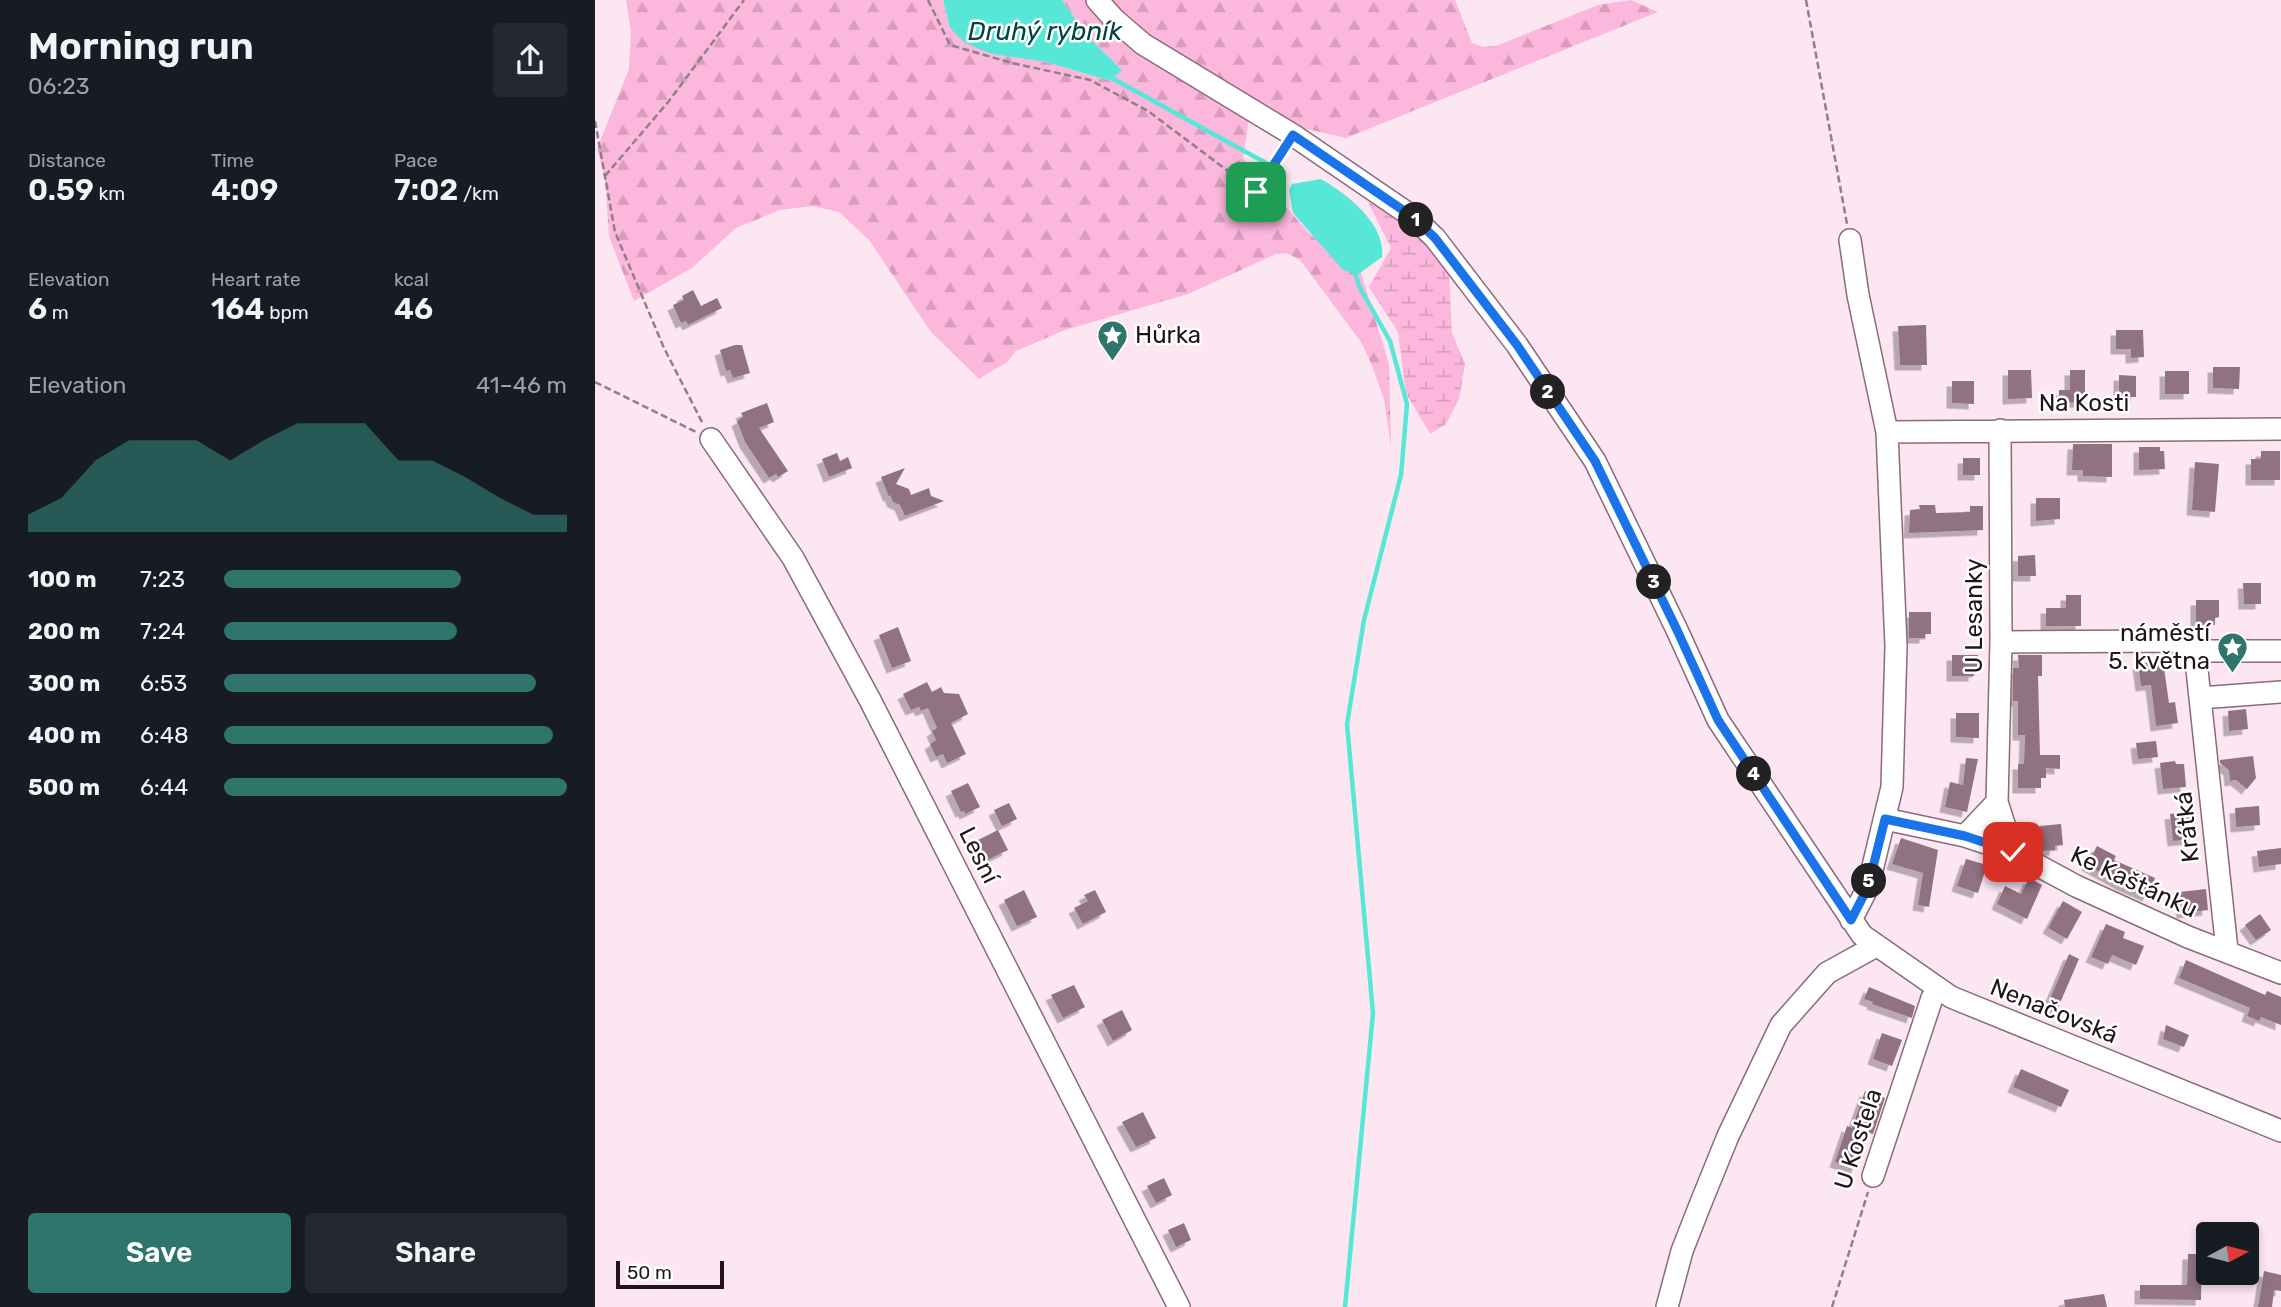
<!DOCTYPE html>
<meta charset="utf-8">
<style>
body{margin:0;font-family:Rubik,sans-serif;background:#242831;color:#f1f3f6;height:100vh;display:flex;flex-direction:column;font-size:26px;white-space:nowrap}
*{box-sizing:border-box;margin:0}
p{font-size:23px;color:#9ea1a6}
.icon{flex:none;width:38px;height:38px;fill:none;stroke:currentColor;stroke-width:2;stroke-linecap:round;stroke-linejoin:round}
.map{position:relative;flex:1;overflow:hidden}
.details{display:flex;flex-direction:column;background:#171b24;width:595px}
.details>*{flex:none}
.needle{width:46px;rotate:83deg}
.controls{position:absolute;left:1601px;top:1222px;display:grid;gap:14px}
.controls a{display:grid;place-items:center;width:63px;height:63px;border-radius:7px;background:#171b24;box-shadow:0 4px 10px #0003;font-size:35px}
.scale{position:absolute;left:21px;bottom:18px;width:108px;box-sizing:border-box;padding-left:7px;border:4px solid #21151b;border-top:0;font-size:19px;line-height:24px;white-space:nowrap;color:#21151b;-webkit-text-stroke:5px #fff;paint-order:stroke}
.pin{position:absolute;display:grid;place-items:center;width:60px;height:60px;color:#fff;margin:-30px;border-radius:14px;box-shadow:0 4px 10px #0006}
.km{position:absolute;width:35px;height:35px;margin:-18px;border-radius:50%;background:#222;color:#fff;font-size:19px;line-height:35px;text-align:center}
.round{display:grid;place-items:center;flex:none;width:74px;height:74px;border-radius:7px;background:#242831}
.summary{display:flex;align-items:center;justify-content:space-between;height:119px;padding:0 28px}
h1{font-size:38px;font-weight:600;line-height:52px}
.metrics{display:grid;grid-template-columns:repeat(3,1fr);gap:10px;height:119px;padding:7px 28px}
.metrics div{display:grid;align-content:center}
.metrics b{font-size:30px;font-weight:600}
.metrics small{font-size:19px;font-weight:400}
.metrics p{font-size:19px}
.chart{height:196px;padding:14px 28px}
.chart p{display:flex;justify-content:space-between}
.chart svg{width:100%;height:126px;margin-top:7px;fill:#2f756c;opacity:.7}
.primary-button{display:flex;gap:14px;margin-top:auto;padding:14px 28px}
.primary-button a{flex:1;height:80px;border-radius:7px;background:#2f756c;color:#fff;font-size:28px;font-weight:600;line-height:80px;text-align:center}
.primary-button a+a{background:#242831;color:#f1f3f6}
ul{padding:0 28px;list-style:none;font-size:23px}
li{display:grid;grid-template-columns:112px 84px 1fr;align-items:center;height:52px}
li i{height:18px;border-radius:9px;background:#2f756c}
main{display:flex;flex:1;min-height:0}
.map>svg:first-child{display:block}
.forest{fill:url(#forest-firs)}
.wetland{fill:url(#wetland-marsh)}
.water{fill:#57e7d6}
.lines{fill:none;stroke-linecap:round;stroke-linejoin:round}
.stream{stroke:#57e7d6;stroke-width:4.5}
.building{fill:#917282;filter:url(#shadow)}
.minor-casing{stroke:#8a6b7c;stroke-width:24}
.path{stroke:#8f7f87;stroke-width:2.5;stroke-dasharray:7 3.5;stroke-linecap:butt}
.minor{stroke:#fff;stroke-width:21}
.route-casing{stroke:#fff;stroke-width:14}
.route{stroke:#1a73e8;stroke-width:9}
.labels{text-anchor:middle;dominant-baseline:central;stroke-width:5;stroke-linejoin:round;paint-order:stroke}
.poi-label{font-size:24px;fill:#21151b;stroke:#fff;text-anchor:start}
.street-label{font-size:24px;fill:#21151b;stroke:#fff}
.water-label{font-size:26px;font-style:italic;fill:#00453e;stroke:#fff}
</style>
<main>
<section class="details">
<div class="summary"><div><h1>Morning run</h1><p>06:23</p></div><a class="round"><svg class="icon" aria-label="share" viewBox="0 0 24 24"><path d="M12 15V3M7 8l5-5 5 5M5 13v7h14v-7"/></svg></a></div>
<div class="metrics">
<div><p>Distance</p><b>0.59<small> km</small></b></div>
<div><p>Time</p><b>4:09</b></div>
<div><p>Pace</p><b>7:02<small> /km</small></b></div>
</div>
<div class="metrics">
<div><p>Elevation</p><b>6<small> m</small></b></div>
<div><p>Heart rate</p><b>164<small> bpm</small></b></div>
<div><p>kcal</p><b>46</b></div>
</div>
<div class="chart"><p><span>Elevation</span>41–46 m</p>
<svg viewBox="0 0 160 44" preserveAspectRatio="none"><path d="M0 44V38L10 32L20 19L30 12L40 12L50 12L60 19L70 12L80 6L90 6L100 6L110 19L120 19L130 25L140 32L150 38L160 38V44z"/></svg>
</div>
<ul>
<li><b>100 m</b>7:23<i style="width:69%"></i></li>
<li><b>200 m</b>7:24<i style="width:68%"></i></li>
<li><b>300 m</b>6:53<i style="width:91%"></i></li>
<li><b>400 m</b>6:48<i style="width:96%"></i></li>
<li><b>500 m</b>6:44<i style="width:100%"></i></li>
</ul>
<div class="primary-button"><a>Save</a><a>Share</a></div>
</section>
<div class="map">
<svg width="1686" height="1307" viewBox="0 0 1686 1307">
<defs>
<pattern id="forest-firs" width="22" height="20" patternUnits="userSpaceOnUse" patternTransform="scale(1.75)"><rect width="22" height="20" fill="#fcb7dd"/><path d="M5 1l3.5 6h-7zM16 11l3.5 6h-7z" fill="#d89cbd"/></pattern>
<pattern id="wetland-marsh" width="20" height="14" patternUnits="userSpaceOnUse" patternTransform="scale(1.75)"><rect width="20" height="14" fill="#fcb7dd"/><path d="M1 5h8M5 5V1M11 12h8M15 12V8" fill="none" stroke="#d89cbd"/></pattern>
<filter id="shadow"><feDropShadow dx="-5.5" dy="5.5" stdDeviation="0" flood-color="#0004"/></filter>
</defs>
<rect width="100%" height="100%" fill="#fbe6f1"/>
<path class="forest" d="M31,0H348L355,28L397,54L451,62L512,80L517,79L526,69L492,36L467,0H491L513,25L654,118L648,158L713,232L762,275L766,273L794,364L796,447L789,399L776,363L766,342L705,260L692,253L681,254L593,294L470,330L421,351L412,362L384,379L336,332L274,240L244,212L217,206L185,210L141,228L97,268L39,301L14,236L10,177L2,149L34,69L36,32Z
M514,0H860L877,43L888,47L901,46L1003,5L1036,0L1063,12L751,138L703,127L553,37Z"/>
<path class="wetland" d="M773,202L804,218L836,247L854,271L857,333L870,364L864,399L851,424L835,434L811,393L803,332L774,287L796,248Z"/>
<path class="water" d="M348,0H467L492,36L527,70L517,79L512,80L451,62L397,54L370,43L355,28Z
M726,179C752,194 791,224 787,257L762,275L748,270L698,213L694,190L697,184Z"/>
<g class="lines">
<path class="stream" d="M513,76L671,163
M750,1307L778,1013L752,724L769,620L806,475L812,404L795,341L765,288L759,271"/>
</g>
<path class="building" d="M98,290L106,306L122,298L127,308L93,325L91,321L86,323L78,305L89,300L87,296Z
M1331,325L1332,365H1305L1303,326Z
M1521,330H1548L1549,357L1536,358V349H1521Z
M140,345H147L155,373L138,378L135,370L131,371L125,350Z
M1618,367H1645L1644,389L1618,388Z
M1413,370H1436L1437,398L1413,399Z
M1475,370H1490V402L1464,403V390H1475Z
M1570,371H1594V394H1570Z
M1524,375L1541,376V397H1524Z
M1357,381H1379V404L1357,403Z
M172,403L179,422L164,428L193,471L183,477L181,474L174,478L150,442L142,421L148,417L146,413Z
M1478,444H1517V477L1488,476V470H1477Z
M1544,447H1565V451H1569L1570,469L1544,470Z
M1666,451H1685V480H1656V459H1666Z
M242,453L245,461L253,457L257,468L234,477L227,459Z
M1368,458H1385V475H1368Z
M1600,462L1624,464L1620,512L1597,510Z
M310,468L301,484L314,489L316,495L334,488L336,496L349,501L310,516L305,505L298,502L295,495L294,497L286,477Z
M1441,498H1465V519L1441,521Z
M1324,505H1340L1341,513L1375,512V506H1388V530L1314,533L1315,510L1325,509Z
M1440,555L1441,576H1423V556Z
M1648,583H1666V604H1649Z
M1471,595H1486V626H1451V608H1471Z
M1601,600H1624V617L1620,618V625L1601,626Z
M1314,612H1336V634H1330V638H1314Z
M303,627L316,661L297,668L284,635Z
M1357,655H1383V672H1379V676H1357Z
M1423,655H1447V676H1443L1445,755H1465V769L1451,768V778H1446V788H1423V764H1429L1430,735H1423V701H1418V668H1424Z
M1564,661L1565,669L1569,668L1574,703L1580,702L1583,723L1561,726L1556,685L1546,686L1543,664Z
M332,682L337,692L346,687L349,693L364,694L373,714L356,723L371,754L352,763L348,754L341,757L335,744L341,740L337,731L342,728L333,708L326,711L324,707L316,710L308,694Z
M1651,709L1653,729L1634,731L1633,711Z
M1361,713H1384V738L1361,737Z
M1561,741L1563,757L1543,759L1541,743Z
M1658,756L1661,778L1652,789L1641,780L1635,781L1634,770L1625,763V760Z
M1371,758L1383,759L1372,812L1350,807L1355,782L1368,785Z
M1580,761L1581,764H1589L1591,787L1568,789L1565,763Z
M373,783L385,807L370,814L369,811L366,812L356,791Z
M414,803L422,819L407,826L399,810Z
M1664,806L1665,825L1641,827L1640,808Z
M1594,812L1597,839L1578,841L1575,814Z
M1466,824L1468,845L1460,846V850L1448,851L1445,826Z
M403,830L413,850L390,861L381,841Z
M1306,838L1343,850L1334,907L1323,905L1328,873L1297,864Z
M1502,846L1521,856L1519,860L1560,878L1553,896L1528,885L1492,865Z
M1686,848V864L1664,867L1662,851Z
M1371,859L1392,865L1383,893L1362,886Z
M1434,878L1447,885L1432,919L1402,904L1410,886L1426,894Z
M1611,889L1613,910L1587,913L1585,892Z
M429,890L442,917L422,926L409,900Z
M500,890L511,912L488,924L479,908L493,901L489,895Z
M1468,901L1487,912L1472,939L1453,928Z
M1665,914L1676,930L1661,940L1650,925Z
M1511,924L1530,932L1528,938L1549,946L1541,965L1517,955L1513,964L1496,957Z
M1474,954L1484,959L1462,1010L1452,1006Z
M1591,960L1670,995L1672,991L1686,997V1025L1666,1017L1664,1021L1652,1016L1655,1008L1584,978Z
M479,985L490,1007L468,1018L456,995Z
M1274,987L1320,1006L1317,1018L1277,1004L1278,1002L1269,999Z
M527,1010L537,1030L518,1041L507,1020Z
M1571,1025L1594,1035L1589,1047L1568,1039Z
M1287,1033L1307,1040L1297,1066L1278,1059Z
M1426,1069L1474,1090L1466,1107L1418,1087Z
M1270,1091L1290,1098L1278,1134L1274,1133L1261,1169L1240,1162L1252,1126L1257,1128Z
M548,1112L561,1138L541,1147L527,1122Z
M569,1178L577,1195L561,1203L552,1186Z
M589,1223L596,1240L581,1247L573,1230Z
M1593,1254H1607L1606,1300L1545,1299V1285H1592Z
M1669,1271L1686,1275V1291L1679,1290L1677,1307H1663Z
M1509,1294L1512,1307H1470L1469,1300Z"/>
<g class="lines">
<defs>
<path id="minor" d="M502,0L519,19L548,44L698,135L818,217L840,238L922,345L1000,461L1082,630L1123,720L1267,935L1356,997L1686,1131
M1255,240L1263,295L1292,432L1301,646L1297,787L1273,887L1256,920
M1405,430L1406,642L1402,802L1418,852
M1292,432L1686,429
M116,439L198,558L275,700L584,1307
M1406,642L1585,641L1600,651
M1600,651L1632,950
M1600,651H1686
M1605,698L1686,692
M1290,819L1370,836L1418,852L1481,886L1593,937L1686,973
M1370,836L1402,802
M1278,1176L1337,998L1345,990
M1072,1307L1087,1251L1105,1205L1133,1136L1186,1025L1232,973L1281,946"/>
</defs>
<use href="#minor" class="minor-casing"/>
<path class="path" d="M333,0L355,45L417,63L495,80L553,111L661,192L688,151
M1211,0L1252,224
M0,121L20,232L69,348L108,424
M10,176L74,101L149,0
M0,382L101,432
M1237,1307L1273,1192"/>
<use href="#minor" class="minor"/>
</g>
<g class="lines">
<defs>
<path id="route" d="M661,192L698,135L818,217L840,238L922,345L1000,461L1082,630L1123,720L1256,920L1273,887L1290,819L1370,836L1418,852"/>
</defs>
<use href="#route" class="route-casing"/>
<use href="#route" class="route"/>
</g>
<defs>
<symbol id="sight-pin" viewBox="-11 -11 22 30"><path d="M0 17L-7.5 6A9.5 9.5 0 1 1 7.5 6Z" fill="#2f756c" stroke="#fff"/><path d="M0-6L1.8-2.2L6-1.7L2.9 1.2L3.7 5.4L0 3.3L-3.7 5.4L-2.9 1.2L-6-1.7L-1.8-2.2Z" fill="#fff"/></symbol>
</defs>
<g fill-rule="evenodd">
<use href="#sight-pin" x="500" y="318" width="35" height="47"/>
<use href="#sight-pin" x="1620" y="630" width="35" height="47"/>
</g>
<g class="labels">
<g class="poi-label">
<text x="540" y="335">Hůrka</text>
<text x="1615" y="633" text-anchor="end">náměstí<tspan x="1615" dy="28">5. května</tspan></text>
</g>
<g class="street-label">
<text x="1489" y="403">Na Kosti</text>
<text transform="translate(1379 616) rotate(-90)">U Lesanky</text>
<text transform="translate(1592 827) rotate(-96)">Krátká</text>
<text transform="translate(384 855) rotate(63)">Lesní</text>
<text transform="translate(1539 882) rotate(25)">Ke Kaštánku</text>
<text transform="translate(1459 1011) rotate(22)">Nenačovská</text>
<text transform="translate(1263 1139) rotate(-72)">U Kostela</text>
</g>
<g class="water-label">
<text x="450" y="31">Druhý rybník</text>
</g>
</g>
</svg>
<div class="controls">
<a><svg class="needle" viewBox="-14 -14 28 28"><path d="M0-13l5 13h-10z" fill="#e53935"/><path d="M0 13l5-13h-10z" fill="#9ea1a6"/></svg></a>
</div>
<div class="scale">50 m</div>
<div class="pin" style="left:661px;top:192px;background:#1e9e55"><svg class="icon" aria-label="arrive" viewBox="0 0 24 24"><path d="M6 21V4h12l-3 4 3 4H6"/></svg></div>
<div class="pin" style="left:1418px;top:852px;background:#d93025"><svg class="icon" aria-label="check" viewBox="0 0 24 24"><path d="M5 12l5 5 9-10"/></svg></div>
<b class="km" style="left:821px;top:220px">1</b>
<b class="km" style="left:953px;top:392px">2</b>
<b class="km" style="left:1059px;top:582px">3</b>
<b class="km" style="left:1159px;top:774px">4</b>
<b class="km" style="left:1274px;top:881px">5</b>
</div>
</main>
